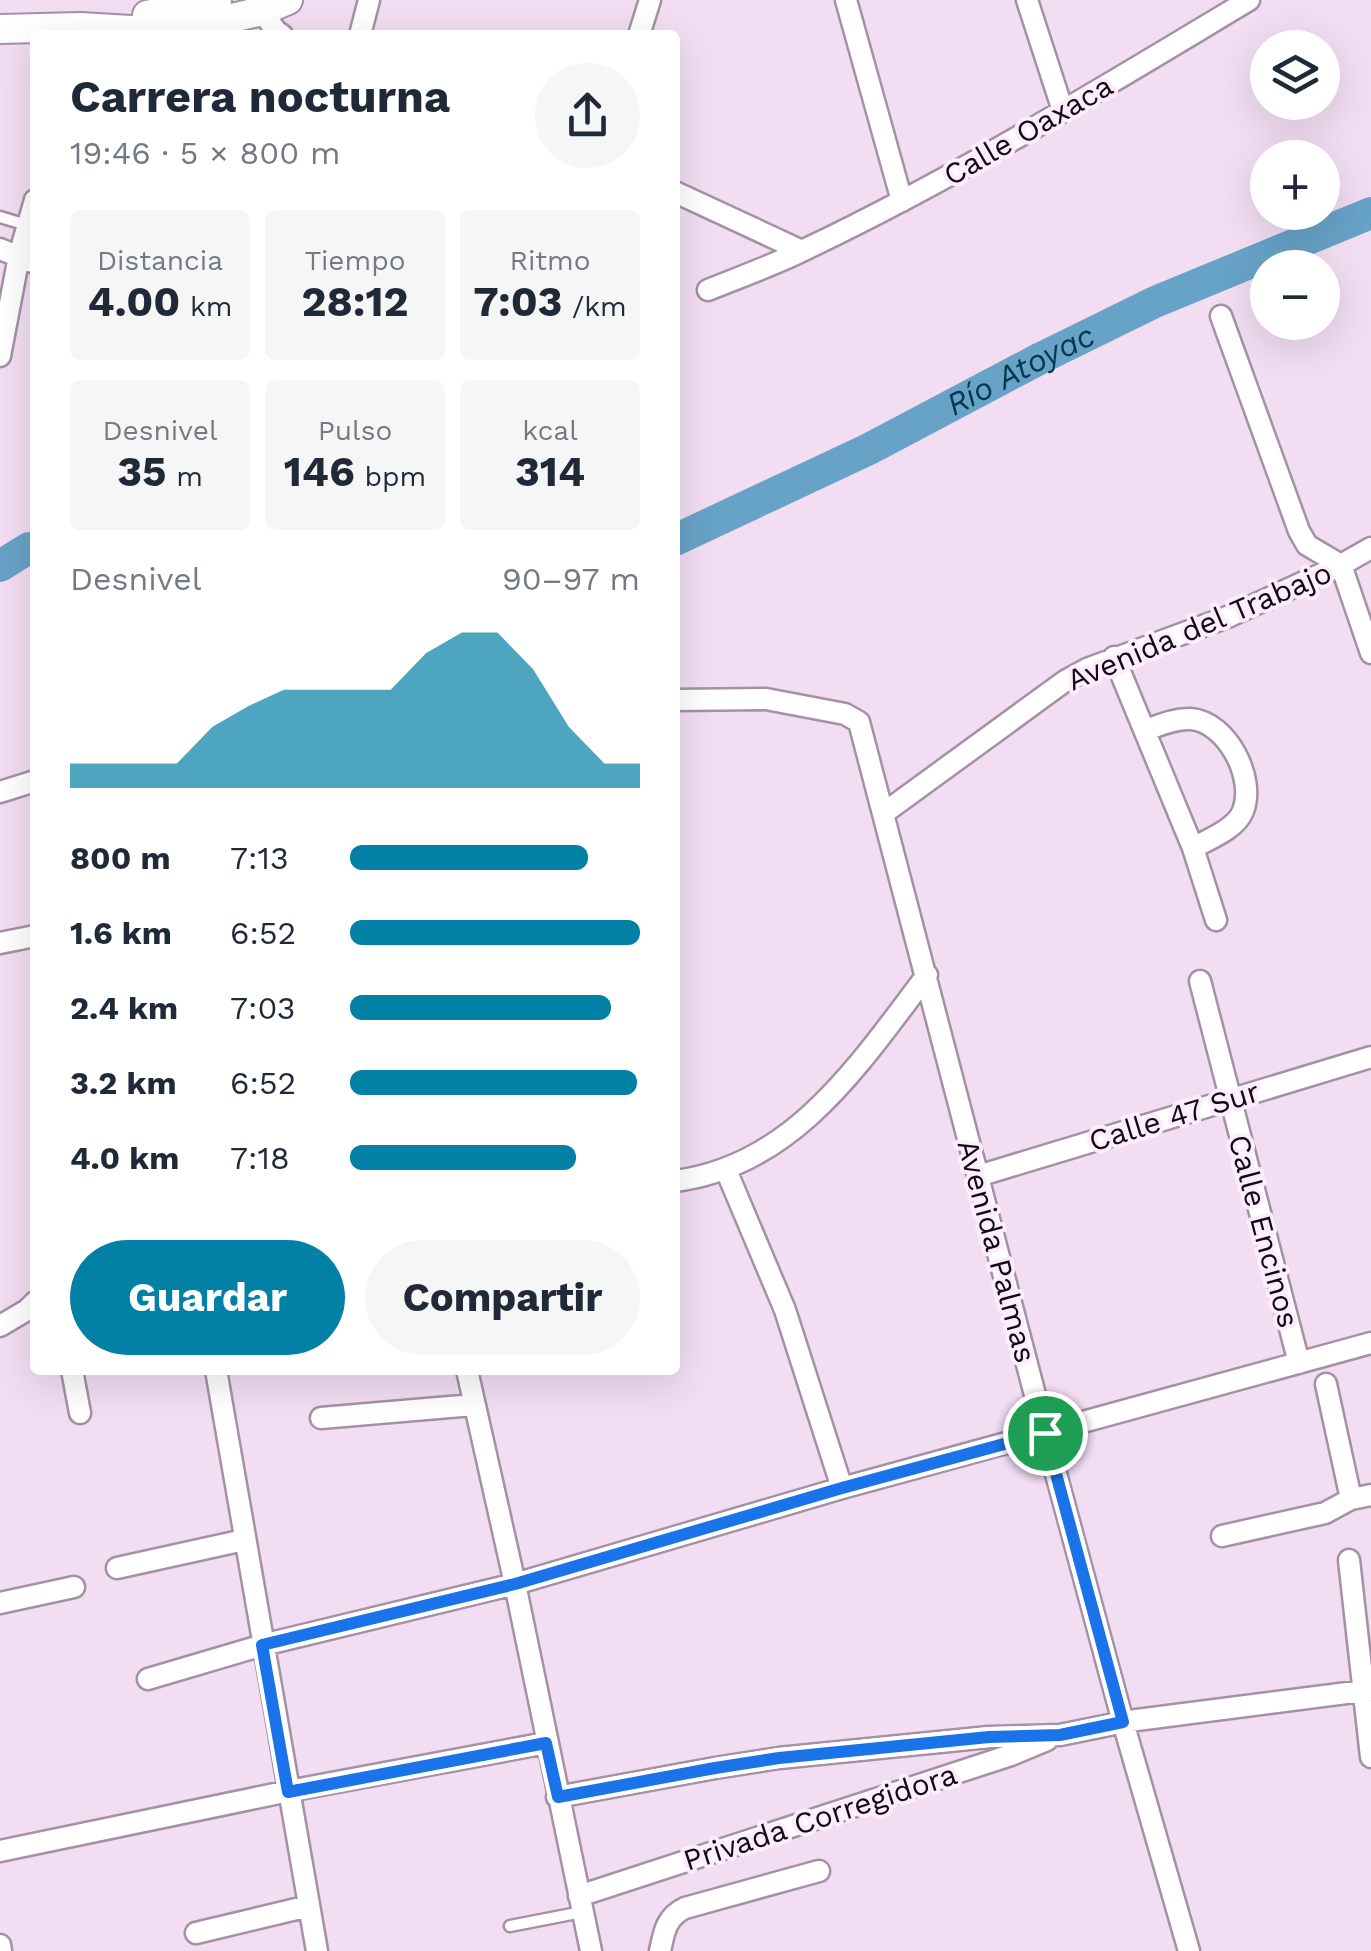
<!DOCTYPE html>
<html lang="es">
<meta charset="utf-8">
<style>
body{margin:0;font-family:"Work Sans",sans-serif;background:#f6f6f7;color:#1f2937;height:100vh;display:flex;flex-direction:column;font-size:38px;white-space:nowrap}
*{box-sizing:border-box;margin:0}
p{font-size:32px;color:#747a83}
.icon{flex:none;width:55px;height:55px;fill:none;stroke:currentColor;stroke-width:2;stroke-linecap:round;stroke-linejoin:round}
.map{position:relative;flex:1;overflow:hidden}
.panel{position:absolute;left:30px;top:30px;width:650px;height:1345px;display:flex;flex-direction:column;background:#fff;border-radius:10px;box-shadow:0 10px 40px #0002}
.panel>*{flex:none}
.tools{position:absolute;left:1250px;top:30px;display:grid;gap:20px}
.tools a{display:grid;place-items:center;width:90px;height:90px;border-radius:50%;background:#fff;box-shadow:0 10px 40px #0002;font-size:50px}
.pin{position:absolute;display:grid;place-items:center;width:85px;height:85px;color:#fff;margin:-42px;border:5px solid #fff;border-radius:50%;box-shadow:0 2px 10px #0007}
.round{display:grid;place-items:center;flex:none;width:105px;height:105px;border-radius:52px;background:#f6f6f7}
.summary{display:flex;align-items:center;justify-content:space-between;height:170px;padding:0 40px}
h1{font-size:45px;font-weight:700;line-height:75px}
.figures{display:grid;grid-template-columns:repeat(3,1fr);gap:15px;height:170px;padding:10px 40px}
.figures div{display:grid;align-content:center;border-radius:10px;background:#f6f6f7;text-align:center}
.figures b{font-size:42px;font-weight:700}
.figures small{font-size:28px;font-weight:400}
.figures p{font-size:28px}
.chart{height:280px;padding:20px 40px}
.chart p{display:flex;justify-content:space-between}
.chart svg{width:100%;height:180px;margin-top:10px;fill:#0380a6;opacity:.7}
.primary-button{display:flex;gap:20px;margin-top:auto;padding:20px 40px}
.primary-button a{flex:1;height:115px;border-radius:60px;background:#0380a6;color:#fff;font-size:40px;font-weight:700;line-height:115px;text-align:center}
.primary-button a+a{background:#f6f6f7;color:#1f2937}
ul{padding:0 40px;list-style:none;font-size:32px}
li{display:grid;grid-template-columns:160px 120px 1fr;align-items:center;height:75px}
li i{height:25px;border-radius:12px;background:#0380a6}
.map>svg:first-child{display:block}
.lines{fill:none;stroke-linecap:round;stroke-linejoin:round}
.river{stroke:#67a3c7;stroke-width:32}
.lane-casing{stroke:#a491a5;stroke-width:15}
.street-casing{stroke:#a491a5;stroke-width:25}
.secondary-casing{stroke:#a491a5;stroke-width:32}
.lane{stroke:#fff;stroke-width:10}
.street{stroke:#fff;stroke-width:20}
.secondary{stroke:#fff;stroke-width:28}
.route-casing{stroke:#fff;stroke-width:20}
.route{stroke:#1a73e8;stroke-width:12}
.labels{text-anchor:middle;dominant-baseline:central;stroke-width:8;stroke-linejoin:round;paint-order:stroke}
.street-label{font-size:30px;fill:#110a11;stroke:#fdecfe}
.water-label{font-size:32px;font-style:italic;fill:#033851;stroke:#fdecfe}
</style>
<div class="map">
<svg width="1371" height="1951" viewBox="0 0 1371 1951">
<rect width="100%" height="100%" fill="#f2ddf3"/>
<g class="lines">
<g class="river">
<path id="s1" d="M675,540L869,449L1041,358L1155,302L1371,213"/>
<path d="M0,566L29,548H35"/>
</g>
<defs>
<path id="lane" d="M0,217L27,225
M510,1926L582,1912"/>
<path id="street" d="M846,0L902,201
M1027,0L1063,111
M262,11L276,31L282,35
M360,35L369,0
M639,35L650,0
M675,192L802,251
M0,249L35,263
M708,290C740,277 774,265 806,249C959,176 1104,87 1249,0
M1221,316L1299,531L1307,545L1341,565L1371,653
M0,356L19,256L35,200
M1114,657L1193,848L1216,920
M675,700L766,699L845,714L859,722L1045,1433L1123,1722L1189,1951
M1146,730C1160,725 1176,718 1191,719C1227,722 1256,778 1243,811C1236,829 1209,839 1193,848
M0,792L35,781
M884,813L1065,681L1087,669L1230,616L1341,565L1371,548
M0,943L35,936
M1200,981L1299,1363
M726,1170L785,1310L842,1488
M978,1176L1371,1057
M675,1181C794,1166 860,1063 927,975
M0,1326L27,1310L35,1302
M72,1370L80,1413
M216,1370L317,1951
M467,1370L515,1584L591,1951
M1326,1384L1351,1499
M321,1418L473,1405
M1222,1536L1325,1513L1351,1499L1371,1495
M1349,1560L1371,1757
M117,1568L244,1540
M0,1603L74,1587
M148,1679L263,1645L515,1584L842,1488L1371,1343
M557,1797L715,1768L779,1758L989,1737L1060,1735L1129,1721L1371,1690
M0,1851L294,1790L546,1743
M579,1896L1011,1755L1047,1740
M196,1933L309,1906
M0,1945L1,1951
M660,1951C664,1932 666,1917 685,1908L819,1871"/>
<path id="secondary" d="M147,15L217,0
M0,29L81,27L131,30L198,26L262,11L288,0"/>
</defs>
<use href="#lane" class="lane-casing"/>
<use href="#street" class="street-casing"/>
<use href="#secondary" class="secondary-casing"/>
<use href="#lane" class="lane"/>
<use href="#street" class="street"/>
<use href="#secondary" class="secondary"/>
</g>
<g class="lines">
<defs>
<path id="route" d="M1045,1433L1123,1722L1060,1735L989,1737L779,1758L715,1768L558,1797L546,1743L288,1792L262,1645L515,1584L842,1488Z"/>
</defs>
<use href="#route" class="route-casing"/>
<use href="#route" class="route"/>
</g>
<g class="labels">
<g class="street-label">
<text transform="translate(1028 130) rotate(-30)">Calle Oaxaca</text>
<text transform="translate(1199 626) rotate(-23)">Avenida del Trabajo</text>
<text transform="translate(1174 1116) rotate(-17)">Calle 47 Sur</text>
<text transform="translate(1264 1231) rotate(75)">Calle Encinos</text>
<text transform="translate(997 1251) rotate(75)">Avenida Palmas</text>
<text transform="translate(820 1817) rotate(-18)">Privada Corregidora</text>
</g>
<g class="water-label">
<text stroke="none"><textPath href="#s1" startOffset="385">Río Atoyac</textPath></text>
</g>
</g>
</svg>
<div class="tools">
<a><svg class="icon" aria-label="layers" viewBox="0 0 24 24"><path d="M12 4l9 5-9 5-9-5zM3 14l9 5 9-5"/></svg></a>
<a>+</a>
<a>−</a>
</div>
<div class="pin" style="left:1045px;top:1433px;background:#1e9e55"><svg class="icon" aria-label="arrive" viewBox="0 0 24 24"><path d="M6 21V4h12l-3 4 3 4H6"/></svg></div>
<section class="panel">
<div class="summary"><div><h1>Carrera nocturna</h1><p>19:46 · 5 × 800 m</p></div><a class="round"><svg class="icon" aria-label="share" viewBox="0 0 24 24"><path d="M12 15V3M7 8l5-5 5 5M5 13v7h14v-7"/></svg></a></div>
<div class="figures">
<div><p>Distancia</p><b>4.00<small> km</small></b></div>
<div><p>Tiempo</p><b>28:12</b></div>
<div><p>Ritmo</p><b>7:03<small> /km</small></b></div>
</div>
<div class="figures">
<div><p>Desnivel</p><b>35<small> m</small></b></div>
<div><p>Pulso</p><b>146<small> bpm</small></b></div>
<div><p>kcal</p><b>314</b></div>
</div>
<div class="chart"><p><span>Desnivel</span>90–97 m</p>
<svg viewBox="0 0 160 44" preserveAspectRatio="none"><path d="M0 44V38L10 38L20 38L30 38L40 29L50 24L60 20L70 20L80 20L90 20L100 11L110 6L120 6L130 15L140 29L150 38L160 38V44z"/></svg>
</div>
<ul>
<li><b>800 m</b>7:13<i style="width:82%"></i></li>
<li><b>1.6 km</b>6:52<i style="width:100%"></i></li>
<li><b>2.4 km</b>7:03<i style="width:90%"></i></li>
<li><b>3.2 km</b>6:52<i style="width:99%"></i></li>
<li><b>4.0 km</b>7:18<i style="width:78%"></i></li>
</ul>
<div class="primary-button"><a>Guardar</a><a>Compartir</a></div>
</section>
</div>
